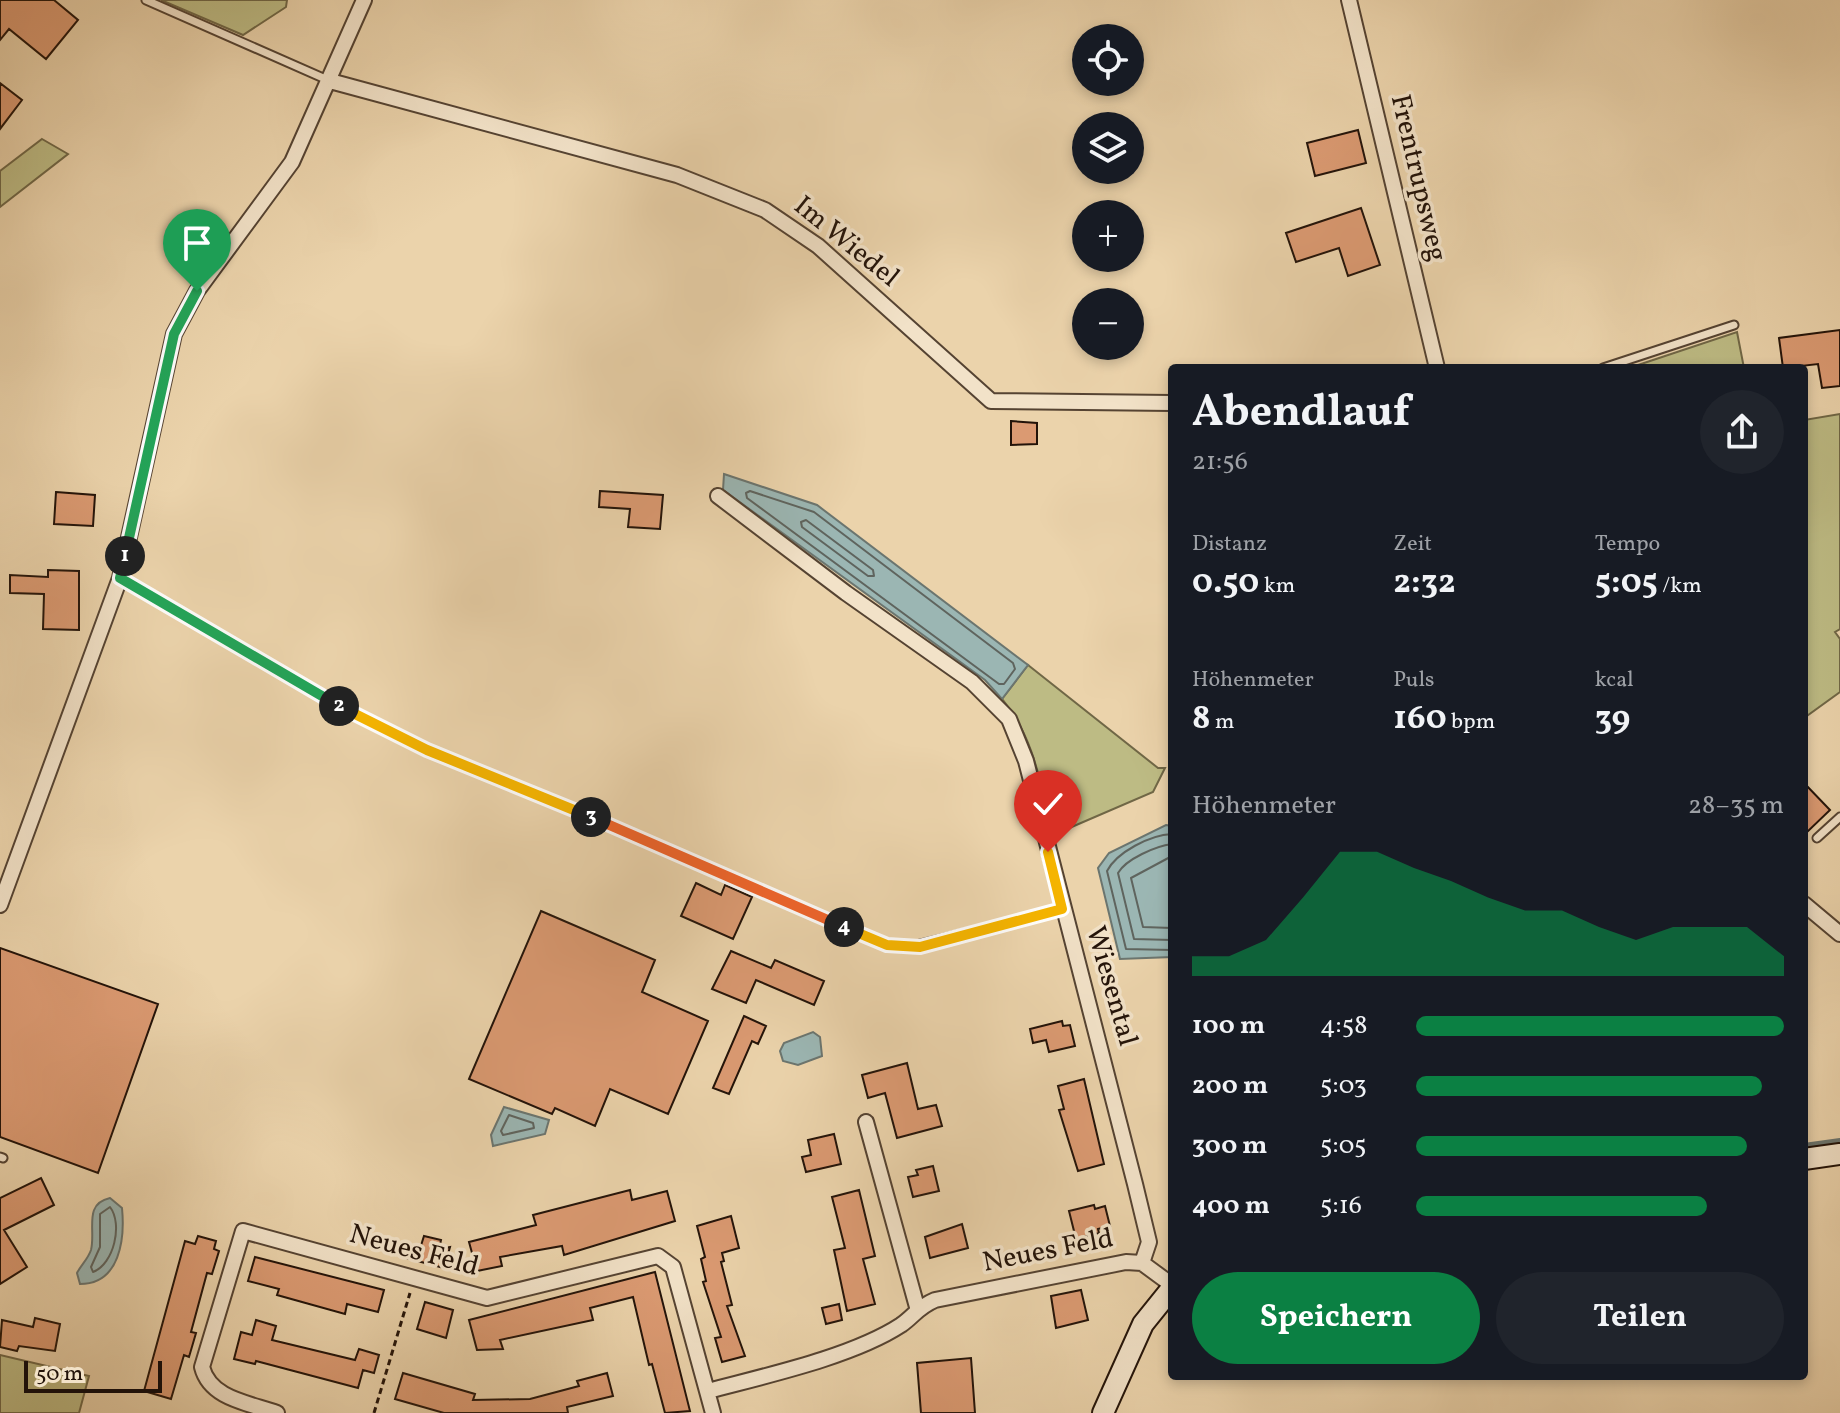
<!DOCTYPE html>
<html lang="de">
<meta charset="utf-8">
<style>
body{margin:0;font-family:Vollkorn,serif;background:#20242c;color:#f1f3f6;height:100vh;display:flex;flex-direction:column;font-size:30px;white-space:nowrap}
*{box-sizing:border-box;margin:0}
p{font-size:26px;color:#9ea1a6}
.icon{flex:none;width:44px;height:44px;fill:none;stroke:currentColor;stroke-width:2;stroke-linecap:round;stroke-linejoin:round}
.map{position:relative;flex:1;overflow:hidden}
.panel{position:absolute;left:1168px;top:364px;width:640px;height:1016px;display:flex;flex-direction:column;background:#171b24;border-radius:8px;box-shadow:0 4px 12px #0003}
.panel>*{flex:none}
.buttons{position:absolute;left:1072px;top:24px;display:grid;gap:16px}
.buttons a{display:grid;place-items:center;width:72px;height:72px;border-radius:50%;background:#171b24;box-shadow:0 4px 12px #0003;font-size:40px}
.scale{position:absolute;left:24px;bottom:20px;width:138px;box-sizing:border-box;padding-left:8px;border:4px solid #231309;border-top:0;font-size:22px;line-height:28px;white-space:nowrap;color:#231309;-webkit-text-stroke:6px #f2e2c8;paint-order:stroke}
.pin{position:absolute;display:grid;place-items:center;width:68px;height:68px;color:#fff;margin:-82px -34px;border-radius:50% 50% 50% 0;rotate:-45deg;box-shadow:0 0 8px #0007}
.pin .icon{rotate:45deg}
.km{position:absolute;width:40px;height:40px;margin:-20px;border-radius:50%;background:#222;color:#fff;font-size:22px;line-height:40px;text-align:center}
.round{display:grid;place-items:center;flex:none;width:84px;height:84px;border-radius:42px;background:#20242c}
.headline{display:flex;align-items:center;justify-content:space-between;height:136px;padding:0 24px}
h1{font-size:44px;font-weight:700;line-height:60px}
.metrics{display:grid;grid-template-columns:repeat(3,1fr);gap:12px;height:136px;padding:8px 24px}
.metrics div{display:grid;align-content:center}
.metrics b{font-size:34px;font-weight:700}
.metrics small{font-size:22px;font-weight:400}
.metrics p{font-size:22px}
.chart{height:224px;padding:16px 24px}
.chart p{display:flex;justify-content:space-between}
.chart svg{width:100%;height:144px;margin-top:8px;fill:#0b8043;opacity:.7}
.button{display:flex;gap:16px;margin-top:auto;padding:16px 24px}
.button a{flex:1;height:92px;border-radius:48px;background:#0b8043;color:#fff;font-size:32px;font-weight:700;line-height:92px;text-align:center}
.button a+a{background:#20242c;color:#f1f3f6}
ul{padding:0 24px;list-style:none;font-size:26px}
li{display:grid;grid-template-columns:128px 96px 1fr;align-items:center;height:60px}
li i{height:20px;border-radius:10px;background:#0b8043}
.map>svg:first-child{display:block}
.green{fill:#bdbb84;stroke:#706746;stroke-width:2}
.water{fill:#9bb6b3;stroke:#6b756f;stroke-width:2}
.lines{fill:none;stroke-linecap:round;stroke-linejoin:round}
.shore{stroke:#5f645e;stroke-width:2}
.stream{stroke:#6b756f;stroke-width:6}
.building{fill:#db9a72;stroke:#231309;stroke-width:2}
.service-casing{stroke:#554332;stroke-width:11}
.minor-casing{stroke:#554332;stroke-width:18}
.secondary-casing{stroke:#231309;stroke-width:24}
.path{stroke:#231309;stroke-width:3;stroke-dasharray:6 4;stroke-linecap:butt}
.service{stroke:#f2e2c8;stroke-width:7}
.minor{stroke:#f2e2c8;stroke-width:14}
.secondary{stroke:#f2e2c8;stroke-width:20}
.split-1-casing{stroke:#fff;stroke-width:16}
.split-2-casing{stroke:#fff;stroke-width:16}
.split-3-casing{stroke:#fff;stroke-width:16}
.split-4-casing{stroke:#fff;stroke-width:16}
.split-5-casing{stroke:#fff;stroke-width:16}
.split-1{stroke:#22a559;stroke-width:10}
.split-2{stroke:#22a559;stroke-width:10}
.split-3{stroke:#f5b400;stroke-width:10}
.split-4{stroke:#f0652b;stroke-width:10}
.split-5{stroke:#f5b400;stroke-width:10}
.labels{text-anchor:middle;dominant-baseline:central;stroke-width:7;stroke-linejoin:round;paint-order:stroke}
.street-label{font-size:28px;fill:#231309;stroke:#f2e2c8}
</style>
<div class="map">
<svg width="1840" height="1413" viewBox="0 0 1840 1413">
<rect width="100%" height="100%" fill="#ebd3ab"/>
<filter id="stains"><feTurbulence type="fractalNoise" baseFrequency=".0025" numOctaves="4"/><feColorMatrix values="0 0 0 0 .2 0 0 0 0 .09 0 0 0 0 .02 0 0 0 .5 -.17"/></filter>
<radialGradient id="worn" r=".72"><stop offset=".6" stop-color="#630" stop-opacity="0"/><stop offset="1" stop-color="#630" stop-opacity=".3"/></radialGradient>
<path class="green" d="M161,0H287L286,7L243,35Z
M42,139L68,154L0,207V171Z
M1737,332L1744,368H1629Z
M1840,414V629L1835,632L1840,639V692L1804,718V420Z
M1028,665L1158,768H1165L1153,792L1053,835C1041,787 1035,738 1002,699Z
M0,1355L89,1376L79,1413H0Z"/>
<path class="water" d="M724,474L817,505L1028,665L1002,699L985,680L723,490Z
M1166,825L1172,826V957L1120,959L1098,868L1109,853Z
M813,1032L820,1037L822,1056L798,1065L783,1061L780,1051L784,1043Z
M504,1107L549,1120L545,1134L493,1146L491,1135Z
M110,1198L122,1208C125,1239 120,1284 80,1284L77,1273C81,1265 88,1259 91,1250C96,1230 83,1204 110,1198Z"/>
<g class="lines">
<path class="shore" d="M750,491L814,512L1013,663L1015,669L1004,684H999L747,498L746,493Z
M806,520L873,570L874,576H868L802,527L801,522Z
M1172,834C1150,835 1117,852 1107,871L1126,949L1172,950
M1172,844C1156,846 1126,859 1118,873L1134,939L1172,940
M1172,856L1131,878L1143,927L1172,928
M509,1115L533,1123L534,1128L503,1135L501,1131Z
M110,1207C123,1224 114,1264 93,1272L91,1267L100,1247V1214Z"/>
<path class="stream" d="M1804,1146L1840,1141"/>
</g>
<path class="building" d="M0,0H54L78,20L46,59L9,29L0,40Z
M0,83L22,100L0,129Z
M1358,130L1366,163L1315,176L1307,143Z
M1361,208L1380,265L1348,276L1339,248L1296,262L1286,233Z
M1840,330V386L1822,388L1818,364L1783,368L1779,338Z
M1011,421L1037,423V444L1011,445Z
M600,491L663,495L660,529L628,527L630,509L599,507Z
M56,492L95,495L93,526L54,524Z
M48,570L79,571V630L43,629L44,594L10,593V575L48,577Z
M1804,783L1830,810L1804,835Z
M696,883L721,895L725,885L752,897L733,939L681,916Z
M541,911L655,960L642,992L708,1021L668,1114L610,1089L595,1126L555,1108L552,1114L469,1079Z
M0,948L158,1004L98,1173L0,1137Z
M731,951L771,968L775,960L824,981L814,1005L756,980L746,1003L712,989Z
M744,1016L766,1026L758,1044L752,1041L729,1094L713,1088Z
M1062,1021L1063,1026L1070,1025L1075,1046L1049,1052L1046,1040L1033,1043L1030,1029Z
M907,1063L918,1109L936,1105L942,1126L897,1138L885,1093L868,1098L862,1075Z
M1084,1079L1104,1164L1078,1171L1059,1110L1064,1109L1058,1086Z
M834,1134L841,1164L806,1172L802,1157L811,1155L808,1140Z
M933,1166L939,1191L913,1197L908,1177L918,1175L916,1170Z
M41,1178L54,1205L4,1230L27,1267L0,1284V1198Z
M630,1190L632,1200L667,1191L675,1221L564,1255L562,1246L500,1257L502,1266L477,1271L469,1242L536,1225L533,1215Z
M859,1190L875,1256L863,1259L875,1304L847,1311L834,1250L845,1248L832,1197Z
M1094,1205L1095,1209L1105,1206L1110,1226L1098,1229L1099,1233L1076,1239L1069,1211Z
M731,1216L739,1248L722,1253L724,1261L721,1262L732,1305L727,1306L745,1356L722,1362L715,1338L721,1337L703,1282L706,1281L701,1259L705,1257L697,1226Z
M962,1224L968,1248L930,1258L925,1237Z
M198,1236L216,1241L214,1249L219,1251L212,1274L207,1273L191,1332L196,1333L189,1357L184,1355L171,1399L144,1391L185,1241L195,1244Z
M424,1236L441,1240L439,1249L450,1247L444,1268L406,1258L418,1255Z
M255,1257L384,1290L378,1312L347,1304L345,1314L277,1295L279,1289L248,1281Z
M655,1272L690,1411L665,1413L652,1364L649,1365L633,1297L590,1308L593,1320L500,1340L503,1349L477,1350L469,1320Z
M1081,1290L1088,1320L1056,1328L1051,1296Z
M425,1302L453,1310L446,1338L417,1329Z
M839,1304L842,1320L826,1324L822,1308Z
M35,1318L60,1324L55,1351L19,1346L17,1351L0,1347L2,1320L33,1327Z
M256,1320L276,1326L272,1340L355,1360L359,1349L379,1355L374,1373L363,1370L358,1388L256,1361L255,1364L234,1359L241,1332L252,1335Z
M971,1358L975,1413H921L917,1363Z
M403,1373L475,1394L473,1400L530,1399L579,1386L577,1381L607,1373L613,1396L567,1407L568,1413H444L395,1399Z"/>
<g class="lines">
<defs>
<path id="service" d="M146,0L330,81
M1603,368L1734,325
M1817,838L1840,817
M674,853L887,945L904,948L1062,909
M0,1157L3,1158"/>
<path id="minor" d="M1349,0L1437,368
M330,81L677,175L765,210L818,246L991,401L1172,403
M718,496L846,593L972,682L1009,719L1026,761L1135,1184L1149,1242L1142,1263
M1804,904L1840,934
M0,905L120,578L174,334L197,291L292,162L364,0
M866,1122L917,1307
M708,1391C764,1376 852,1357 901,1325C914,1316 918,1307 935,1300L1126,1262L1142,1263L1172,1285
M277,1413C249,1403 210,1399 202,1367L243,1231L487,1298L658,1256L673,1267L713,1413"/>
<path id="secondary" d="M1804,1159L1840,1154
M1103,1413L1143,1324L1172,1288"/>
</defs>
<use href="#service" class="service-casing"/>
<use href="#minor" class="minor-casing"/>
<use href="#secondary" class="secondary-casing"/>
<path class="path" d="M134,586L347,710L427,750L664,848
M374,1413L410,1293"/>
<use href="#service" class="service"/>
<use href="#minor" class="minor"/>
<use href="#secondary" class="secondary"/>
</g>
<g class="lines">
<defs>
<path id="split-1" d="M125,556L174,334L197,291"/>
<path id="split-2" d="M125,556L120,578L339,706"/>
<path id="split-3" d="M339,706L427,750L591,817"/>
<path id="split-4" d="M591,817L844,927"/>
<path id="split-5" d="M844,927L887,945L920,947L1062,909L1048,852"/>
</defs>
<use href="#split-1" class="split-1-casing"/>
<use href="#split-2" class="split-2-casing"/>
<use href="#split-3" class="split-3-casing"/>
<use href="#split-4" class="split-4-casing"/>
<use href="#split-5" class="split-5-casing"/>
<use href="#split-1" class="split-1"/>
<use href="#split-2" class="split-2"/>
<use href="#split-3" class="split-3"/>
<use href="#split-4" class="split-4"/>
<use href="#split-5" class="split-5"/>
</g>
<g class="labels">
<g class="street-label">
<text transform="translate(1418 178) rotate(77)">Frentrupsweg</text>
<text transform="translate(846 242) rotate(39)">Im Wiedel</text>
<text transform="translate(1111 986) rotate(74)">Wiesental</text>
<text transform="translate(414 1251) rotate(15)">Neues Feld</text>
<text transform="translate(1048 1251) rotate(-11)">Neues Feld</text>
</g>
</g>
<rect width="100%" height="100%" filter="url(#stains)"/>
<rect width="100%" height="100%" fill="url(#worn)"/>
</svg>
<div class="buttons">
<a><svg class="icon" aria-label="locate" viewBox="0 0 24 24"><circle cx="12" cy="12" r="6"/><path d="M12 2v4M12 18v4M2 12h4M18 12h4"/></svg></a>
<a><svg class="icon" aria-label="layers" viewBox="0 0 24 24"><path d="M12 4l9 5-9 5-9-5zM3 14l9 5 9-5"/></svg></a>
<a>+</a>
<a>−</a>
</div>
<div class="scale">50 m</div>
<div class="pin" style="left:197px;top:291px;background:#1e9e55"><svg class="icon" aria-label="arrive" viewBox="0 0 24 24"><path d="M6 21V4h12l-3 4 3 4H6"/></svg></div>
<div class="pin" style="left:1048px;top:852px;background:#d93025"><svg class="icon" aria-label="check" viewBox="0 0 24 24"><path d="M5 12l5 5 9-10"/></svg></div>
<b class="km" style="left:125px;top:556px">1</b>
<b class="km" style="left:339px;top:706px">2</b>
<b class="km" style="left:591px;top:817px">3</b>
<b class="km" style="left:844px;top:927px">4</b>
<section class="panel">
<div class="headline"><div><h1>Abendlauf</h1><p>21:56</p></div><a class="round"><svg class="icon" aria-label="share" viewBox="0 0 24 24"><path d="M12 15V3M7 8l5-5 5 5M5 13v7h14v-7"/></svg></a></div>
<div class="metrics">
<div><p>Distanz</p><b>0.50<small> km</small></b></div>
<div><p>Zeit</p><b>2:32</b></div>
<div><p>Tempo</p><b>5:05<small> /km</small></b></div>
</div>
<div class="metrics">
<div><p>Höhenmeter</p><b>8<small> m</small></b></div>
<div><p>Puls</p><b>160<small> bpm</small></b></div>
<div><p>kcal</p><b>39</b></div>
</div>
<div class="chart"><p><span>Höhenmeter</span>28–35 m</p>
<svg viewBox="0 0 160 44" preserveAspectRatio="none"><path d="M0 44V38L10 38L20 33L30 20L40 6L50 6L60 11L70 15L80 20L90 24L100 24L110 29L120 33L130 29L140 29L150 29L160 38V44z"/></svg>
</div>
<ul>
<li><b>100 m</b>4:58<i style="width:100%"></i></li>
<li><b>200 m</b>5:03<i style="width:94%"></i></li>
<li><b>300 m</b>5:05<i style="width:90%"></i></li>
<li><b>400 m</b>5:16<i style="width:79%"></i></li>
</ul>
<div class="button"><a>Speichern</a><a>Teilen</a></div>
</section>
</div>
